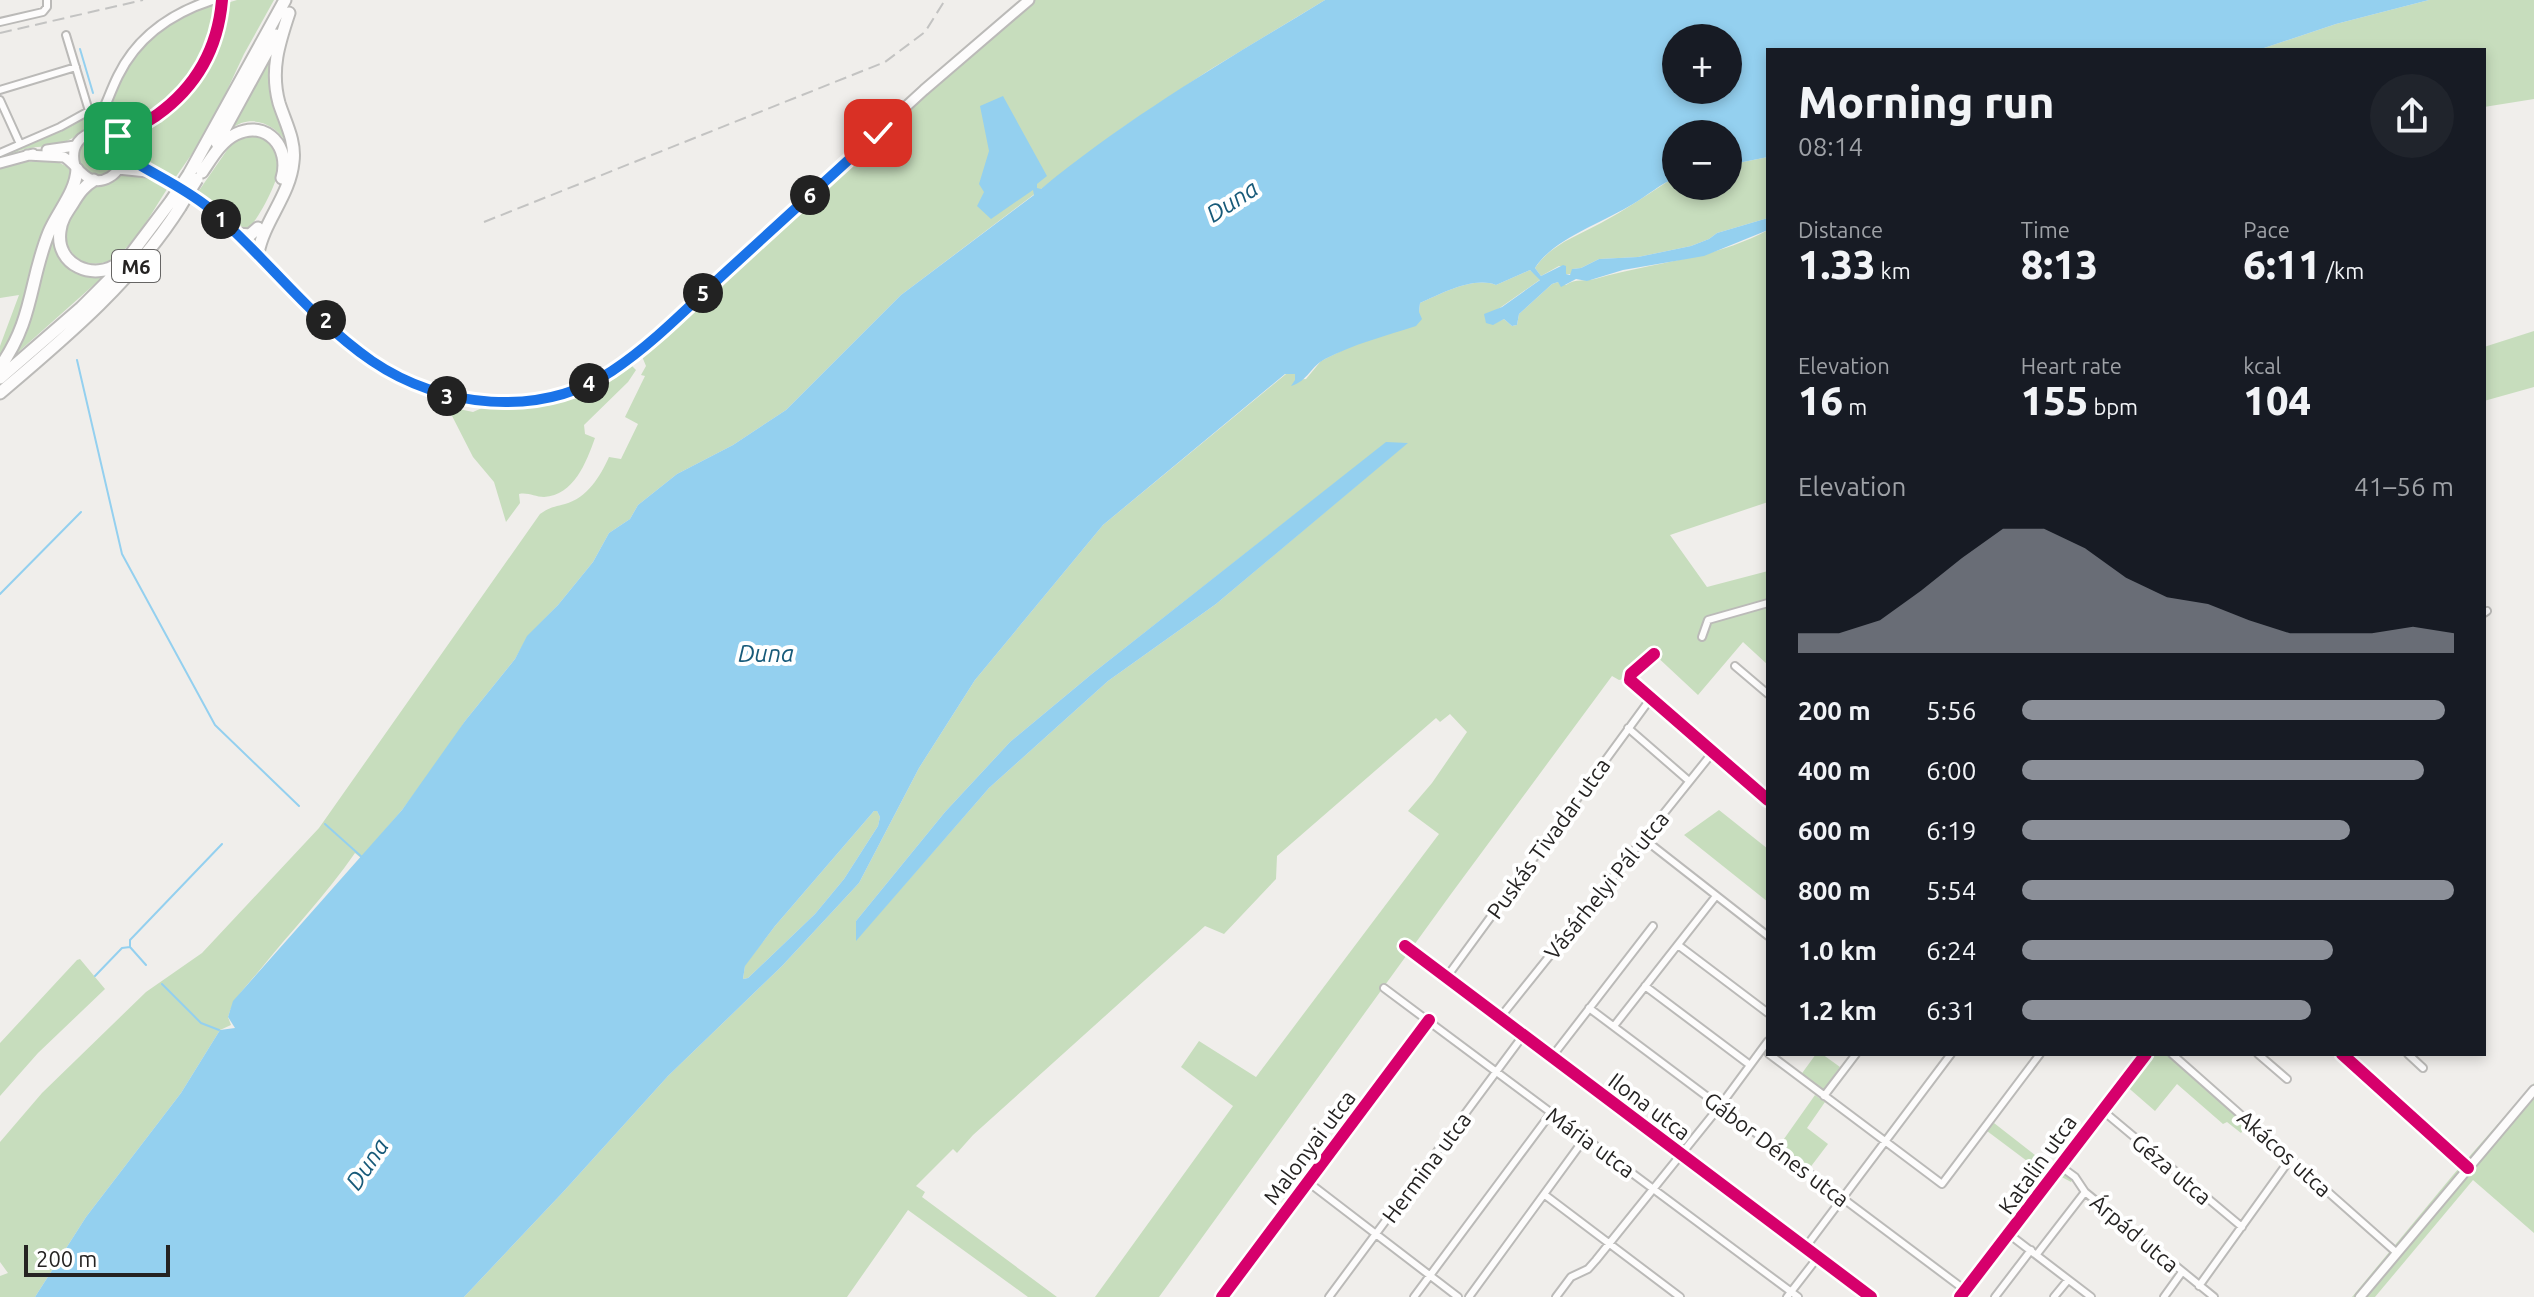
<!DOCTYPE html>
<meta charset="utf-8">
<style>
body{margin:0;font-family:Ubuntu,sans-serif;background:#20242c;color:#f1f3f6;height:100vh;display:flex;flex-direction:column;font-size:30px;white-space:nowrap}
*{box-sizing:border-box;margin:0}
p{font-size:26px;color:#9ea1a6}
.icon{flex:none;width:44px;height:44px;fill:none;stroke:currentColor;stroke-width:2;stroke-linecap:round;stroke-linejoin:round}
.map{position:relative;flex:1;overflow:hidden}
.panel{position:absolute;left:1766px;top:48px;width:720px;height:1008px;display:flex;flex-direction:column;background:#171b24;border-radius:0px;box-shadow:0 4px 12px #0003}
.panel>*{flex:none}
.buttons{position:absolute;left:1662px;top:24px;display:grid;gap:16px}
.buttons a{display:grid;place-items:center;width:80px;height:80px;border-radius:50%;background:#171b24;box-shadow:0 4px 12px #0003;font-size:40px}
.scale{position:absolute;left:24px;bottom:20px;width:146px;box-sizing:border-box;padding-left:8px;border:4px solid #252322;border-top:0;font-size:22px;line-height:28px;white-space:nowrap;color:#252322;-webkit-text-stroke:6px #fff;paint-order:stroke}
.pin{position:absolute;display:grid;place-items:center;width:68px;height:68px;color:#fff;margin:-34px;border-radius:16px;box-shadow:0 4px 12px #0006}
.km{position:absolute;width:40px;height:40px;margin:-20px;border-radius:50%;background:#222;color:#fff;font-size:22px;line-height:40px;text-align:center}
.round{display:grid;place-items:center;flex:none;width:84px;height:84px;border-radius:42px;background:#20242c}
.head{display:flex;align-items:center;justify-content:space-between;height:136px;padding:0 32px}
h1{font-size:44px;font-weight:800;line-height:60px}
.stats{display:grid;grid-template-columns:repeat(3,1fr);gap:12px;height:136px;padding:8px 32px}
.stats div{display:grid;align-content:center}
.stats b{font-size:40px;font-weight:800}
.stats small{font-size:22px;font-weight:400}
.stats p{font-size:22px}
.chart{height:224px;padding:16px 32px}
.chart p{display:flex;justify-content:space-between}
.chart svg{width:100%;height:144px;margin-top:8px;fill:#8c9099;opacity:.7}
ul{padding:0 32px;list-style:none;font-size:26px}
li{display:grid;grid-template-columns:128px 96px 1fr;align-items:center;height:60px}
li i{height:20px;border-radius:10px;background:#8c9099}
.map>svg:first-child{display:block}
.green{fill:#c7ddbd;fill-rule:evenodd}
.water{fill:#94d0ef;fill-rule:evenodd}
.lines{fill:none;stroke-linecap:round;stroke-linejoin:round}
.stream{stroke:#94d0ef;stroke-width:2}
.street-casing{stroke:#bbbab8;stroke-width:10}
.secondary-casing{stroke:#bbbab8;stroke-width:12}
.primary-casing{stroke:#bbbab8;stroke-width:13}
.highway-casing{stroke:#bbbab8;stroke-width:15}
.street{stroke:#fdfcfc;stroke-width:6}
.secondary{stroke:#fdfcfc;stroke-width:8}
.primary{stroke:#fdfcfc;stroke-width:9}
.highway{stroke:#fdfcfc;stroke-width:11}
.rail{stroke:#c3c3c2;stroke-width:2;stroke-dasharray:12 6;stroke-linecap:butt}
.highway-bridge-casing{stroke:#bbbab8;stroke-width:15;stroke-linecap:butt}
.highway-bridge{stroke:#fdfcfc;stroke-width:11}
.cycleway-casing{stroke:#fff;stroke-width:17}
.cycleway{stroke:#d6006c;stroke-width:12}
.route-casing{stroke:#fff;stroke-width:16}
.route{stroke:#1a73e8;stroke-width:10}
.labels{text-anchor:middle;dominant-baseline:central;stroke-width:8;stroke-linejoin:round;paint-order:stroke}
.shield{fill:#fff;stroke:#666564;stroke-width:2}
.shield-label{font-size:20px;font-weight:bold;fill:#252322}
.street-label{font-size:22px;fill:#252322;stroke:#fff}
.water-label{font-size:24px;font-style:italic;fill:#175a79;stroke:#fff}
</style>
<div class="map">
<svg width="2534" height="1297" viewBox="0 0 2534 1297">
<rect width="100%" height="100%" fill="#f0eeeb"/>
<path class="green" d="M237,0H274L244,54L208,131L175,178L128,150V144C150,124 176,108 195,85C215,62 221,31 227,3Z
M1035,0H1325L1211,69L1122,128L901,295L786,410L733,445L677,474L638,505L630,519L609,533L593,562L558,605L528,636L515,659L465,721L445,753L402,810L361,858L355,853C326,895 291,931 259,971C246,987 234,997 228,1017L231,1025L220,1030L181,1093L86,1217L35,1297H0V1276L8,1273L0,1262V1142L42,1093L146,992L202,953L319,828L540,514C550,507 554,507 565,504C587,498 600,477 609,457L621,459L638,424L625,417L645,376L641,375L646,366L641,354L915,104Z
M2429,0H2534V99L2484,107V50H2258L2336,24Z
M214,5C205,63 191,85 142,117C133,122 124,130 114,126C114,116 111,104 114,94C125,47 172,18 214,5Z
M272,52L286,132L287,144C276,124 251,113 231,129Z
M92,107L100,111C94,124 76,138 62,143C49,147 33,146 18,151L20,162C39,162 67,155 74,178L31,297L0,361V346L19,295L0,298V155L88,114Z
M255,132L273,142C275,148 279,155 280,161C282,174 257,224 246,230L198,192L234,140Z
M77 156a20 20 0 1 1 40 0a20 20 0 1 1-40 0Z
M1768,157V218L1717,233L1709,239L1691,246L1638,257L1599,259L1581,268L1572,269V274H1566V267L1559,266L1541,276L1535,268C1550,245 1577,236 1601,223C1625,210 1647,195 1670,180L1676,178V186H1728V165Z
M124,174L153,178L169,186C155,207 132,251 109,261C98,265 89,264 78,261L64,241L63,227L87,191L95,186H104Z
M56,225C60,269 63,270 106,274L6,363L29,319Z
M1768,230V502L1670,535L1707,587L1768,571V665L1743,642L1698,695L1653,653L1628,678L1619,680L1612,676L1451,894L1159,1297H1095L1233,1106L1181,1067L1199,1041L1256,1077L1439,834L1408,811L1432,783L1467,732L1450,714L1440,722L1436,718L1277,856L1276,879L1224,934L1205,926L973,1135L957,1153L953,1149L916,1186L925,1192L922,1197L1057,1297H1028L908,1210L847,1297H464L564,1191L668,1076L782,966L859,883L919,768L975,680L1103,525L1286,374L1295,373V380L1306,379L1321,361L1419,312L1420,303C1441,294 1473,276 1496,285L1530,270L1541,279L1494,312L1493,324L1504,319L1512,326L1517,325L1519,314L1552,284L1558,282L1566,285C1576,278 1584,282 1595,279C1653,262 1715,259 1768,230ZM1386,443H1407L1216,604L1108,681L989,788L856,940V921L945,812L1010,742L1093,673Z
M2534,331V387L2484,401V347Z
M632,366L636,370L628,382L584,425L585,434L595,438C586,463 574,495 544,497C535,497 528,492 519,494L520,503L506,522L494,482L473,457L449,410L441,405L473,412L482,408L510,410L551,405L601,388Z
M1719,810L1768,849V902L1684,835Z
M874,811H877L880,817L878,826L844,879L815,914L748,978L743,979L745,965L775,926Z
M80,959L105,989L38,1053L0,1096V1043L77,960Z
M1816,1054H1822L1840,1067L1822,1092L1800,1076Z
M2149,1054H2169L2248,1124L2241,1133L2227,1122L2223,1124L2177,1084L2155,1111L2124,1084Z
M2534,1083V1233L2473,1180L2375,1297H2352L2453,1175Z
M1815,1095L1825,1102L1807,1128L1828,1144L1809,1169L1779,1146Z
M1994,1123L2054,1170L2062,1169L2073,1179L2071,1182L2058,1175L2013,1233L1990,1254L1987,1252L2043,1173L1987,1131Z"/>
<path class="water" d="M1325,0H2429L2336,24L2258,50H1768V157L1728,165V134H1676V178C1661,183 1647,196 1633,204C1604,222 1553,239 1535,268L1541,276L1563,265L1566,266V274L1570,275L1572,269L1581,268L1599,259L1638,257L1691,246L1709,239L1717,233L1768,218V230L1704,256L1623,270L1587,281L1576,279L1561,287L1558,282L1552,284L1519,314L1517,325L1512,326L1504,319L1493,325L1486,323L1484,314L1502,307L1540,280L1530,270L1496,285C1473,276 1441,294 1420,303L1419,312L1422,319L1416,326C1385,336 1354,344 1325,359C1311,366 1308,381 1291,386L1295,380V374H1285L1103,525L975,680L919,768L859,883L782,966L668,1076L564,1191L464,1297H35L86,1217L181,1093L220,1030L235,1028L228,1017L233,1001L402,810L465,721L515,659L527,636L558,605L593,562L609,533L630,519L638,505L677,474L733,445L786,410L901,295L1034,195L1033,190L991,219L977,206L984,192L979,184L989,151L980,106L1003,96L1047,176L1037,184V188L1041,189C1129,116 1228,59 1325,0ZM1676,38H1728V90H1676ZM874,811H877L880,817L878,826L844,879L815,914L748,978L743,979L745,966L775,926Z
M1386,442L1408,443L1216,604L1108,681L989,788L856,941V921L945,812L1010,742L1093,673Z"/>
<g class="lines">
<path class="stream" d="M80,49L93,93
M77,360L122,554L215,725L299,806
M0,594L81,512
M325,824L363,858
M146,965L130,947V940L222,844
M95,976L122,948L130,947
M162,984L201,1023L219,1030"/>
<defs>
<path id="street" d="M0,22L43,12L47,7V0
M0,90L76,67
M0,100L20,144
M0,153L60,127L89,111L66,35
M2484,613L2487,611
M1702,637L1708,620L1768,603
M1654,654L1631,674L1630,680L1768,800
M1735,666L1768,694
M1628,728L1689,781
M1644,839L1768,936
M1678,945L1768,1013
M1405,946L1871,1297
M1446,978L1651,698
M1645,986L1750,1065
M1384,988L1798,1297
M1589,1008L1965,1290
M1499,1019L1713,752
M1614,1026L1716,896
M1769,1054L1942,1184L2040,1054
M2172,1054L2397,1253
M2258,1054L2287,1079
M2342,1054L2468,1168
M2408,1054L2423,1068
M1551,1058L1653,926
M1824,1096L1856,1054
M2102,1110L2242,1227
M2060,1166L2075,1177L2085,1192L2214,1297
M1308,1182L1458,1297
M1545,1195L1680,1297
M2010,1235L2091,1297
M1805,1248L1951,1054
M2037,1254L2085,1192
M2199,1286L2291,1158
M1222,1297L1429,1020
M1329,1297L1522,1037
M1414,1297L1551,1113
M1469,1297L1585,1138
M1556,1297L1571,1277L1588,1269L1596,1260L1720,1106L1768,1041
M1787,1297L1818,1257
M1960,1297L2146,1054
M1995,1297L2031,1250
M2054,1297L2068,1280
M2164,1297L2182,1272"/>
<path id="secondary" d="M92,132C103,115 109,94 118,76C137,37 172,13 212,0
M107,134V107
M112,137C129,134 143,124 157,115C196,87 218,48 222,0
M2360,1297L2534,1090"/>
<path id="primary" d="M47,150L75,146
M122,154C150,174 183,186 209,209C261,252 303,305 355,348C425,406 531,422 611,372C622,364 634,355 645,346L924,90L1029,0
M27,155L64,157C79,166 88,190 110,177C117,173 122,165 122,157C123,121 64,125 75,166
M0,163L33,154
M118,169L147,172"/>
<path id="highway" d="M217,143L276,35
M202,172C211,159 221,141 236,134C267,119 291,148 282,178
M189,174L285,0
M94,180C84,186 79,193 73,203C67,212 61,220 60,231C55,265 94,282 119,263
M238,234L250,235L258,228
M258,253C264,221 290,195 293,162C296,141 285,122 279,103C270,70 279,43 289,13
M0,367C34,319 29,281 49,232C58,211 76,192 77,169
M0,378L81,308L119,270L171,201
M0,393C66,337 133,281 180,207"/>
</defs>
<use href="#street" class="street-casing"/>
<use href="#secondary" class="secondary-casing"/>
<use href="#primary" class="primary-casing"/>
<use href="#highway" class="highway-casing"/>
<use href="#street" class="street"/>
<use href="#secondary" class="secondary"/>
<use href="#primary" class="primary"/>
<use href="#highway" class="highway"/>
<path class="rail" d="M0,33L143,0
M484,222L885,62L925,32L945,0"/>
<defs>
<path id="highway-bridge" d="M171,201L189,174
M180,207L197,179"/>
</defs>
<use href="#highway-bridge" class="highway-bridge-casing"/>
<use href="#highway-bridge" class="highway-bridge"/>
<defs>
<path id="cycleway" d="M112,137C129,134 143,124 157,115C196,87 218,48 222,0
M1654,654L1631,674L1630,680L1768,800
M1405,946L1871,1297
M2342,1054L2468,1168
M1222,1297L1429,1020
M1960,1297L2146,1054"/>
</defs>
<use href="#cycleway" class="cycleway-casing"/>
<use href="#cycleway" class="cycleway"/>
</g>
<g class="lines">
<defs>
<path id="route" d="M118,136L112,137L119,144L122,154C150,173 182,186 209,208C265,256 311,319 372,361C441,408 540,419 612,371C654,343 689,306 726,272C777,226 827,179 878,133"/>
</defs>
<use href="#route" class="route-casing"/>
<use href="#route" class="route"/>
</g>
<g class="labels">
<rect class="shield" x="112" y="250" width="48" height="32" rx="6"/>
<g class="shield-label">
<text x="136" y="266">M6</text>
</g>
<g class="street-label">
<text transform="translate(1548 838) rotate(-54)">Puskás Tivadar utca</text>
<text transform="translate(1606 885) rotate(-51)">Vásárhelyi Pál utca</text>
<text transform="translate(1650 1106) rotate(37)">Ilona utca</text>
<text transform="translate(1591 1142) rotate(36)">Mária utca</text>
<text transform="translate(1309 1147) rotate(-53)">Malonyai utca</text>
<text transform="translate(1777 1149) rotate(37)">Gábor Dénes utca</text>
<text transform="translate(2285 1153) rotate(42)">Akácos utca</text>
<text transform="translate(2037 1164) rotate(-54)">Katalin utca</text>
<text transform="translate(1426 1167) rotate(-53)">Hermina utca</text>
<text transform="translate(2172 1169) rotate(40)">Géza utca</text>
<text transform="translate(2135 1233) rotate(40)">Árpád utca</text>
</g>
<g class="water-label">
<text transform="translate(1232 201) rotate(-33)">Duna</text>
<text x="766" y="653">Duna</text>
<text transform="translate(367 1164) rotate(-56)">Duna</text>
</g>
</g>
</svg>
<div class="buttons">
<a>+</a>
<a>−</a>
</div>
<div class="scale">200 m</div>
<div class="pin" style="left:118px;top:136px;background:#1e9e55"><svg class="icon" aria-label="arrive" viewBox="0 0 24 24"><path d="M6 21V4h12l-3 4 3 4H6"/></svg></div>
<div class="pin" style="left:878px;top:133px;background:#d93025"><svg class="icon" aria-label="check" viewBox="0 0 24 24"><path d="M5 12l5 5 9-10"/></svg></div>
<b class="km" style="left:221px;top:219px">1</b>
<b class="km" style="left:326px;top:320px">2</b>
<b class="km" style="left:447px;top:396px">3</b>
<b class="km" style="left:589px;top:383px">4</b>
<b class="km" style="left:703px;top:293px">5</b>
<b class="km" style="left:810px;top:195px">6</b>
<section class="panel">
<div class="head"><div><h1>Morning run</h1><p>08:14</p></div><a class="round"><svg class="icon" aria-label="share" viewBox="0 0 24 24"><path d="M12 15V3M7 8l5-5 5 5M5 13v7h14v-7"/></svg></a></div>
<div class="stats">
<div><p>Distance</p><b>1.33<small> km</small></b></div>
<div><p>Time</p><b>8:13</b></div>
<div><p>Pace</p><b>6:11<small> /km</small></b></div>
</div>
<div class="stats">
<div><p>Elevation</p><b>16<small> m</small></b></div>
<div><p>Heart rate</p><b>155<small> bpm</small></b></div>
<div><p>kcal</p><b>104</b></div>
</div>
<div class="chart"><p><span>Elevation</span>41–56 m</p>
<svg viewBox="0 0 160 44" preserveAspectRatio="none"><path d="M0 44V38L10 38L20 34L30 25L40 15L50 6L60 6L70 12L80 21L90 27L100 29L110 34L120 38L130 38L140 38L150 36L160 38V44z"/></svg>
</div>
<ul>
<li><b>200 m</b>5:56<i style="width:98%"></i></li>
<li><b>400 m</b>6:00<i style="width:93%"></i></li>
<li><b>600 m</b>6:19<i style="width:76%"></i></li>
<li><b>800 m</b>5:54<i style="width:100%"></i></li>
<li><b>1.0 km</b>6:24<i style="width:72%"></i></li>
<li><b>1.2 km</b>6:31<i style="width:67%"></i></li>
</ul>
</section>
</div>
